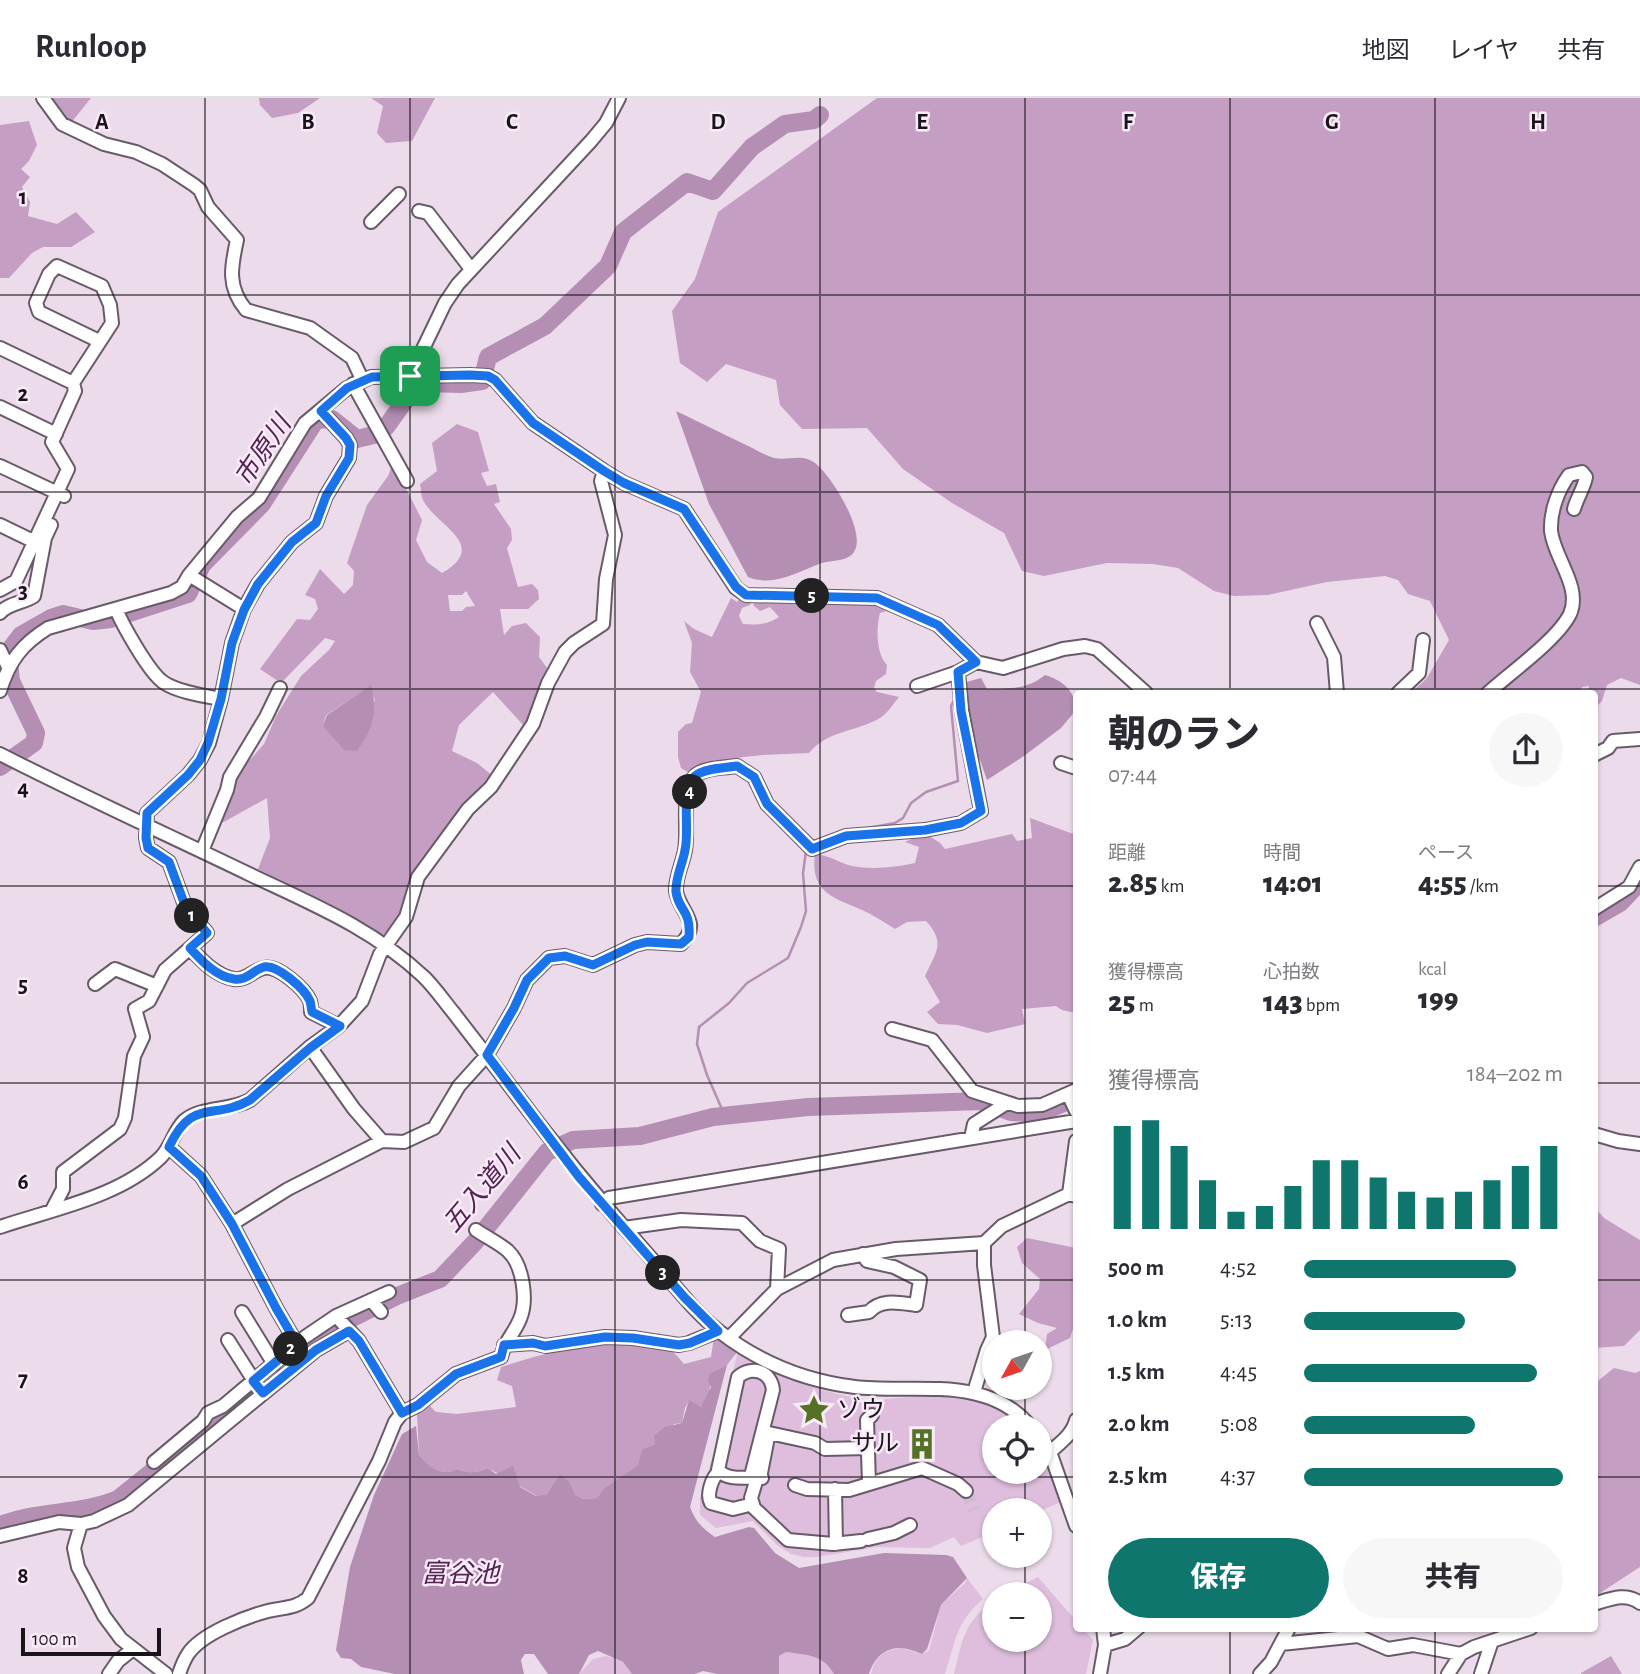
<!DOCTYPE html>
<html lang="ja">
<meta charset="utf-8">
<style>
body{margin:0;font-family:"Alegreya Sans","Noto Sans JP",sans-serif;background:#f7f7f7;color:#2b2b33;height:100vh;display:flex;flex-direction:column;font-size:26px;white-space:nowrap}
*{box-sizing:border-box;margin:0}
p{font-size:23px;color:#7c7c81}
.icon{flex:none;width:38px;height:38px;fill:none;stroke:currentColor;stroke-width:2;stroke-linecap:round;stroke-linejoin:round}
.map{position:relative;flex:1;overflow:hidden}
.panel{position:absolute;left:1073px;top:592px;width:525px;height:942px;display:flex;flex-direction:column;background:#fff;border-radius:7px;box-shadow:0 2px 5px #0004}
.panel>*{flex:none}
.needle{width:46px;rotate:230deg}
.fabs{position:absolute;left:982px;top:1232px;display:grid;gap:14px}
.fabs a{display:grid;place-items:center;width:70px;height:70px;border-radius:50%;background:#fff;box-shadow:0 2px 5px #0004;font-size:35px}
.scale{position:absolute;left:21px;bottom:18px;width:140px;box-sizing:border-box;padding-left:7px;border:4px solid #191419;border-top:0;font-size:19px;line-height:24px;white-space:nowrap;color:#191419;-webkit-text-stroke:5px #f9eaf8;paint-order:stroke}
.pin{position:absolute;display:grid;place-items:center;width:60px;height:60px;color:#fff;margin:-30px;border-radius:14px;box-shadow:0 4px 10px #0006}
.km{position:absolute;width:35px;height:35px;margin:-18px;border-radius:50%;background:#222;color:#fff;font-size:19px;line-height:35px;text-align:center}
.round{display:grid;place-items:center;flex:none;width:74px;height:74px;border-radius:37px;background:#f7f7f7}
.overview{display:flex;align-items:center;justify-content:space-between;height:119px;padding:0 35px}
h1{font-size:38px;font-weight:800;line-height:52px}
.figures{display:grid;grid-template-columns:repeat(3,1fr);gap:10px;height:119px;padding:7px 35px}
.figures div{display:grid;align-content:center}
.figures b{font-size:30px;font-weight:800}
.figures small{font-size:19px;font-weight:400}
.figures p{font-size:19px}
.chart{height:196px;padding:14px 35px}
.chart p{display:flex;justify-content:space-between}
.chart svg{width:100%;height:126px;margin-top:7px;stroke:#0f766e;stroke-width:6}
.button{display:flex;gap:14px;margin-top:auto;padding:14px 35px}
.button a{flex:1;height:80px;border-radius:42px;background:#0f766e;color:#fff;font-size:28px;font-weight:800;line-height:80px;text-align:center}
.button a+a{background:#f7f7f7;color:#2b2b33}
ul{padding:0 35px;list-style:none;font-size:23px}
li{display:grid;grid-template-columns:112px 84px 1fr;align-items:center;height:52px}
li i{height:18px;border-radius:9px;background:#0f766e}
header{display:flex;align-items:center;gap:42px;box-sizing:border-box;height:98px;padding:0 35px;background:#fff;border-bottom:2px solid #e1e1e2}
header strong{font-size:33px}
nav{display:flex;gap:38px;margin-inline-start:auto;font-size:24px}
.map>svg:first-child{display:block}
.green{fill:#debddd}
.forest{fill:#c59ec3;fill-rule:evenodd}
.water{fill:#b48eb3}
.lines{fill:none;stroke-linecap:round;stroke-linejoin:round}
.stream{stroke:#b48eb3;stroke-width:2.5}
.river{stroke:#b48eb3;stroke-width:18}
.minor-tunnel{stroke:#ccbecc;stroke-width:12;stroke-dasharray:12 6;stroke-linecap:butt}
.minor-casing{stroke:#685b68;stroke-width:16}
.minor{stroke:#fff;stroke-width:12}
.route-casing{stroke:#fff;stroke-width:14}
.route{stroke:#1a73e8;stroke-width:9}
.grid{fill:none;stroke:#191419;stroke-width:2;stroke-opacity:0.55}
.labels{text-anchor:middle;dominant-baseline:central;stroke-width:5;stroke-linejoin:round;paint-order:stroke}
.poi-label{font-size:24px;fill:#191419;stroke:#f9eaf8;text-anchor:start}
.water-label{font-size:26px;font-style:italic;fill:#532353;stroke:#f9eaf8}
.grid-label{font-size:23px;text-anchor:middle;font-weight:bold;fill:#191419;stroke:#f9eaf8;stroke-width:5;stroke-linejoin:round;paint-order:stroke}
</style>
<header>
<strong>Runloop</strong>
<nav><a>地図</a><a>レイヤ</a><a>共有</a></nav>
</header>
<div class="map">
<svg width="1640" height="1576" viewBox="0 0 1640 1576">
<rect width="100%" height="100%" fill="#ecdceb"/>
<path class="green" d="M738,1253C767,1281 842,1298 881,1305L885,1301C932,1297 986,1293 1021,1328H994V1374H1040V1352L1061,1404L1040,1413L994,1412V1434L961,1448L954,1439L930,1450L876,1449L817,1459H804L791,1456L777,1447L753,1423L716,1430L700,1417V1400L712,1361Z
M1038,1479L1076,1523V1530H1082L1093,1542L1086,1576H954C962,1543 964,1523 994,1503V1542H1040V1496H1004Z
M967,1480L983,1501C955,1525 956,1543 945,1576H871C878,1548 899,1547 922,1556L929,1553L941,1507L965,1485Z
M786,1554C806,1557 823,1556 834,1576H779V1558Z
M606,1558L623,1564L632,1576H579L593,1561Z"/>
<path class="forest" d="M53,0H91L71,25L54,6Z
M259,0H320L298,15L272,20L260,7Z
M371,0H435L412,43L386,45L377,35L383,8Z
M877,0H1640V587L1621,580L1607,587L1602,603L1594,611V595H1588L1589,588L1582,589L1579,595H1411L1427,580L1449,542L1430,503L1408,496L1398,482L1385,478L1327,484L1268,497L1234,498L1214,493L1178,470L1153,466L1107,465L1044,478L1022,473L1004,435L952,405L903,371L867,330L802,331L780,307L776,282L726,266L707,284L680,265L672,213L695,181L718,114Z
M29,23L37,47L29,63L21,71L30,79L22,89L30,104L28,118L57,126L76,114L95,134L71,149H43L32,155L9,180H0V27Z
M457,326L478,334L489,373L481,375L487,388L496,386L500,404L494,406L511,431L512,442L507,450L518,489L532,486L538,492L539,501L528,511H500L504,537L512,528L526,525L540,539L539,559L550,574L538,594L527,627H523L493,594L459,627L452,653L477,665L493,678L468,705L429,759L398,825L382,838L333,808L258,771L270,740L267,700L222,725L233,681L264,646L276,618L301,578L329,552L335,543L325,540L281,585L260,571L297,521L310,522L318,511L315,501L305,497L320,471L344,496L353,487L354,473L347,465L367,407L388,378L393,365L422,422L416,442L427,464L442,475C491,447 435,427 423,402C421,398 421,391 420,386L437,373L432,345ZM466,493L475,508L466,509L462,513H450L448,497H462ZM370,588L375,603L323,628L326,617Z
M741,498L752,502L750,507L742,510L739,518L743,526C757,527 767,527 779,519L770,509L760,513L753,507L756,503H870L897,511L895,516L886,513L880,515C876,529 876,556 887,567L886,576L876,583L874,590L877,594L899,599C893,606 887,616 880,620C856,634 828,632 809,655C769,657 726,655 691,676L681,670L678,659V634L686,626L692,625L701,594L690,574L692,545L684,523L694,531L712,539L731,500L737,504Z
M1030,720L1076,737V915L1062,912L1056,908L1022,911L1025,926L987,935L957,927L938,926L927,914L940,904L925,878C936,854 946,845 926,823L907,824L895,831C884,824 873,817 862,812C832,799 810,794 815,756C830,757 839,765 852,768C872,772 896,769 915,765L919,749L905,744L925,735L940,745L945,751L1012,736L1017,743L1032,740Z
M1594,1109L1604,1120L1640,1142V1232L1624,1248L1594,1250Z
M1027,1140L1076,1150V1222L1070,1240L1045,1252L1047,1236L1057,1230L1038,1225L1019,1216L1039,1191L1040,1181L1022,1165L1017,1149Z
M714,1239L738,1253L727,1267L710,1275C711,1288 710,1299 701,1309L689,1303L685,1310L682,1325L674,1326L655,1346L647,1350L638,1367L603,1391L597,1400L583,1401L574,1397L570,1385H555L547,1396L537,1398L488,1370C476,1375 469,1376 457,1371C441,1379 430,1369 419,1357L417,1316L428,1306L436,1314L457,1316L516,1309L512,1288L497,1282L501,1269C545,1255 630,1230 673,1254C677,1257 681,1263 684,1266L711,1259Z
M1614,1270L1635,1275L1640,1273V1469L1594,1499V1286Z
M1611,1558L1622,1576H1581V1575Z"/>
<path class="water" d="M676,313C699,324 721,335 744,346C753,350 764,357 774,360C788,363 802,355 815,365C832,378 867,435 854,454C848,464 829,462 819,466C795,475 774,489 748,479L709,406Z
M1045,577C1062,582 1076,593 1076,612L1061,630L1024,658L987,682L980,662L973,656L963,585L981,580L987,591C1011,590 1026,592 1045,577Z
M371,587C378,614 373,631 357,653L344,652L323,628L327,617Z
M727,1267L690,1409C695,1423 703,1431 715,1439L749,1429L754,1430L775,1455L799,1470L884,1455L946,1457L953,1459L967,1480L941,1507L927,1551L922,1556C898,1545 878,1549 869,1576H834C823,1556 806,1557 786,1554L779,1558V1576H717L703,1573L695,1576H632L623,1564L598,1553L589,1557L579,1576H548L534,1556H525L521,1562L524,1576H395L361,1569L351,1561L341,1560L336,1552L350,1469L374,1397L402,1336L416,1328L419,1357C430,1369 441,1379 457,1371C469,1376 476,1375 488,1370L496,1376L513,1368L520,1389L536,1398L547,1396L560,1376L570,1385L575,1397L583,1401L597,1400L603,1391L638,1367L642,1352L655,1346L654,1338L665,1329L682,1325L689,1302L701,1309L711,1289L708,1283L710,1275Z"/>
<g class="lines">
<path class="stream" d="M868,730L895,725L903,720L911,705L926,694L958,683L951,608L956,598
M810,744L827,739
M725,1018L707,977L697,946L699,929L729,905L747,885L788,860L801,829L806,813L803,775L806,753"/>
<path class="river" d="M0,669L34,645L36,635L11,583L8,554L21,537L51,520L63,516L93,523L111,521L188,496L202,467L262,406L316,322L332,321L357,341L378,336L386,329L412,293L423,285L461,286L482,283L488,259L545,228L608,168L623,134L687,84L713,93L752,49L785,26L814,22L820,17
M1594,820L1620,805L1640,784
M0,1427C38,1412 81,1417 118,1401L330,1231L397,1198L440,1181L475,1144L547,1054L573,1042L640,1038L713,1019L808,1009L981,1003L1011,1014L1028,1015L1042,1014L1076,1000"/>
<path class="minor-tunnel" d="M966,1393L974,1412"/>
<defs>
<path id="minor" d="M43,0L62,26L104,46L136,54L162,66L194,87L200,92L208,109L237,142C231,169 227,189 246,212L310,230L352,260L362,281
M419,113L428,115L471,171
M371,124L399,96
M0,250L73,285L75,293L52,344L68,371L16,483L0,492
M410,278L445,205L458,186L591,43L606,25L619,0
M73,285L112,225L110,207L102,188L57,168L49,176L36,205L39,214L99,243
M353,286L407,383
M0,309L56,336
M0,368L64,398
M0,427L35,444
M189,477L244,511
M116,511C123,528 149,574 163,584C177,594 205,598 221,601
M0,515C8,505 24,505 34,498L45,440L51,427
M1317,525L1334,559L1337,595
M0,552L8,569
M917,588L958,574L976,564
M0,593C9,563 22,546 48,530L171,495L182,489L189,477L237,419L259,400L305,325L347,290L371,279L470,277L488,278L495,282L533,325L604,373L624,385L684,411L736,490L746,497L877,500L938,527L976,564L1003,570L1063,551L1085,548L1097,551L1146,595
M1398,595L1419,575L1423,542
M1488,595C1510,575 1558,541 1570,516C1582,489 1554,460 1551,433C1550,414 1558,392 1569,377L1582,374L1586,379C1584,390 1577,400 1574,411
M0,656C82,698 166,736 249,776C312,806 372,830 424,879C435,890 444,903 453,914C470,936 487,958 504,980C550,1042 598,1101 650,1159C672,1184 693,1213 720,1234C759,1264 806,1283 855,1289C914,1296 987,1276 1030,1328
M1594,657L1608,650L1613,643L1640,641
M1061,665L1076,670
M202,753L227,692L230,679L266,619L280,590
M1594,811L1629,789L1640,769
M190,850C201,862 216,878 234,881C246,883 253,872 264,870C277,866 305,891 310,903C311,906 311,910 311,914L339,928
M95,886L115,871L157,888
M892,931L932,942L972,993L1018,1008L1042,1007L1076,992
M310,949L354,1011L382,1043
M1068,996L1076,1013
M1594,1036L1618,1043L1640,1046
M971,1040L974,1026L1007,1005
M169,1049L201,1078L232,1126L276,1210L297,1246
M1069,1096L1076,1043
M602,1106L609,1100L1076,1023
M52,1112L63,1091V1074L120,1031L125,1020L134,958L143,939L135,911L149,903L165,872L207,835L186,810L169,764L148,750L146,740L147,715L188,677L200,662L209,645L221,601L232,545L244,511L258,486L292,444L316,425L326,398L349,360L350,347L346,340L321,313
M232,1126L288,1091L382,1043L404,1044L434,1030L459,988L487,957L514,910L527,882L549,860L565,858L593,867L635,847L647,844L681,846C703,824 679,814 676,793C675,780 683,765 685,752C689,731 680,695 695,678C704,669 725,670 737,668L754,679L767,706L812,751L846,738L925,732L961,725L981,713L962,613L958,574
M0,1129C53,1111 120,1099 161,1059C171,1049 174,1033 184,1023C201,1008 231,1013 250,1002L310,949L339,928L362,903L380,856L406,819L418,779L468,711L491,689L533,626L548,585L565,554L574,545L603,526L606,481L615,437L601,383L604,373
M624,1130L681,1122L742,1125L760,1143L779,1151L777,1191
M371,1202L381,1214
M242,1214L274,1266
M848,1217L869,1214C881,1200 900,1205 916,1207L920,1182L894,1169L867,1163L863,1156
M336,1218L359,1243L402,1315
M729,1240L777,1191L833,1162L896,1151L984,1145
M228,1242L258,1289
M504,1247L533,1245L546,1248L605,1239L633,1240L679,1247L689,1245L718,1233
M974,1294L987,1252L993,1239L984,1167V1145L1002,1128L1069,1096L1076,1098
M769,1335L815,1345L825,1351L867,1350
M1040,1340L1050,1354L1076,1428
M1050,1354C1060,1345 1073,1336 1076,1322
M154,1364L203,1323L208,1315L223,1308L305,1239L336,1218L389,1194
M719,1374C712,1379 706,1397 711,1405L733,1411L753,1406
M751,1378L773,1292C771,1273 752,1267 738,1279L718,1372C729,1384 748,1378 762,1380
M757,1380L751,1400L754,1410L788,1442L833,1446L861,1443
M760,1380L768,1339
M869,1386L867,1322L872,1317
M795,1387L807,1391L849,1392L922,1370L958,1386L966,1393
M835,1391L836,1446
M81,1426L74,1450L78,1469L104,1518L121,1541L166,1576
M0,1438L59,1424L81,1426L94,1423L128,1407L316,1252L349,1233
M868,1441L894,1435L910,1427
M1594,1506C1610,1501 1626,1494 1640,1505
M1281,1546L1358,1538L1388,1551L1413,1547L1461,1556L1474,1549L1531,1530
M1105,1547L1125,1541L1138,1530
M109,1576L118,1563L133,1551
M179,1576C181,1570 184,1562 188,1556C201,1536 245,1519 268,1513C284,1509 295,1511 308,1500L379,1363L395,1324L402,1315L418,1307L456,1276L501,1259C505,1242 514,1236 520,1221C528,1202 523,1167 508,1153C499,1145 486,1139 476,1132
M1100,1576L1105,1547L1103,1530
M1260,1576L1271,1564L1289,1530
M1448,1576L1461,1556
M1481,1576L1492,1543"/>
</defs>
<use href="#minor" class="minor-casing"/>
<use href="#minor" class="minor"/>
</g>
<g class="lines">
<defs>
<path id="route" d="M470,277L488,278L495,282L533,325L604,373L624,385L684,411L736,489L746,497L877,500L938,527L976,564L958,574L961,613L981,713L961,725L925,732L846,738L812,751L767,706L754,679L737,668C725,670 704,670 695,678C680,695 690,731 685,752C683,765 675,780 676,794C679,814 691,811 689,839L681,846L647,844L635,847L593,867L565,858L549,860L527,882L514,910L487,957L579,1079L685,1200L718,1233L690,1245L679,1247L633,1240L605,1239L545,1248L533,1245L504,1247L501,1259L456,1276L418,1307L402,1315L359,1243L349,1233L316,1252L263,1295L253,1283L297,1246L276,1210L232,1126L201,1078L169,1049C192,999 213,1023 250,1002L310,950L340,928L312,914C311,910 311,906 310,903C305,891 277,866 264,869C253,872 247,883 234,881C216,879 201,862 190,850L207,835L186,810L169,764L148,750L146,740L147,715L188,677L200,662L208,645L221,601L232,545L244,512L258,486L292,444L316,425L326,398L349,360L350,347L346,340L321,313L347,290L372,279Z"/>
</defs>
<use href="#route" class="route-casing"/>
<use href="#route" class="route"/>
</g>
<path class="grid" d="M205,0V1576M410,0V1576M615,0V1576M820,0V1576M1025,0V1244M1230,0V595M1435,0V595M0,197H1640M0,394H1640M0,591H1640M0,788H1076M1594,788H1640M0,985H1076M1594,985H1640M0,1182H1076M1594,1182H1640M1025,1290V1328M1025,1374V1412M0,1379H1076M1594,1379H1640M1025,1458V1496M1230,1530V1576M1435,1530V1576M1025,1542V1576"/>
<defs>
<symbol id="sight-bare" viewBox="-9 -9 18 18"><path d="M0-6L1.8-2.2L6-1.7L2.9 1.2L3.7 5.4L0 3.3L-3.7 5.4L-2.9 1.2L-6-1.7L-1.8-2.2Z" fill="#557125" stroke="#f9eaf8" stroke-width="2.5" paint-order="stroke"/></symbol>
<symbol id="building-bare" viewBox="-9 -9 18 18"><path d="M-4-6H4V6H1V3H-1V6H-4ZM-2.5-4.3h1.7v1.8h-1.7ZM.8-4.3h1.7v1.8H.8ZM-2.5-1h1.7V.8h-1.7ZM.8-1h1.7V.8H.8Z" fill="#557125" stroke="#f9eaf8" stroke-width="2.5" paint-order="stroke"/></symbol>
</defs>
<g fill-rule="evenodd">
<use href="#sight-bare" x="792" y="1290" width="44" height="44"/>
<use href="#building-bare" x="900" y="1324" width="44" height="44"/>
</g>
<g class="labels">
<g class="poi-label">
<text x="837" y="1312">ゾウ</text>
<text x="899" y="1346" text-anchor="end">サル</text>
</g>
<g class="water-label">
<text transform="translate(263 353) rotate(-56)">市原川</text>
<text transform="translate(482 1091) rotate(-50)">五入道川</text>
<text x="460" y="1476">富谷池</text>
</g>
</g>
<g class="grid-label">
<text x="102" y="31">A</text>
<text x="308" y="31">B</text>
<text x="512" y="31">C</text>
<text x="718" y="31">D</text>
<text x="922" y="31">E</text>
<text x="1128" y="31">F</text>
<text x="1332" y="31">G</text>
<text x="1538" y="31">H</text>
<text x="23" y="106">1</text>
<text x="23" y="303">2</text>
<text x="23" y="500">3</text>
<text x="23" y="697">4</text>
<text x="23" y="894">5</text>
<text x="23" y="1091">6</text>
<text x="23" y="1288">7</text>
<text x="23" y="1485">8</text>
</g>
</svg>
<div class="fabs">
<a><svg class="needle" viewBox="-14 -14 28 28"><path d="M0-13l5 13h-10z" fill="#e53935"/><path d="M0 13l5-13h-10z" fill="#7c7c81"/></svg></a>
<a><svg class="icon" aria-label="locate" viewBox="0 0 24 24"><circle cx="12" cy="12" r="6"/><path d="M12 2v4M12 18v4M2 12h4M18 12h4"/></svg></a>
<a>+</a>
<a>−</a>
</div>
<div class="scale">100 m</div>
<div class="pin" style="left:410px;top:278px;background:#1e9e55"><svg class="icon" aria-label="arrive" viewBox="0 0 24 24"><path d="M6 21V4h12l-3 4 3 4H6"/></svg></div>
<b class="km" style="left:192px;top:818px">1</b>
<b class="km" style="left:291px;top:1251px">2</b>
<b class="km" style="left:663px;top:1175px">3</b>
<b class="km" style="left:690px;top:694px">4</b>
<b class="km" style="left:812px;top:498px">5</b>
<section class="panel">
<div class="overview"><div><h1>朝のラン</h1><p>07:44</p></div><a class="round"><svg class="icon" aria-label="share" viewBox="0 0 24 24"><path d="M12 15V3M7 8l5-5 5 5M5 13v7h14v-7"/></svg></a></div>
<div class="figures">
<div><p>距離</p><b>2.85<small> km</small></b></div>
<div><p>時間</p><b>14:01</b></div>
<div><p>ペース</p><b>4:55<small> /km</small></b></div>
</div>
<div class="figures">
<div><p>獲得標高</p><b>25<small> m</small></b></div>
<div><p>心拍数</p><b>143<small> bpm</small></b></div>
<div><p>kcal</p><b>199</b></div>
</div>
<div class="chart"><p><span>獲得標高</span>184–202 m</p>
<svg viewBox="0 0 160 44" preserveAspectRatio="none"><path d="M5 44V8M15 44V6M25 44V15M35 44V27M45 44V38M55 44V36M65 44V29M75 44V20M85 44V20M95 44V26M105 44V31M115 44V33M125 44V31M135 44V27M145 44V22M155 44V15"/></svg>
</div>
<ul>
<li><b>500 m</b>4:52<i style="width:82%"></i></li>
<li><b>1.0 km</b>5:13<i style="width:62%"></i></li>
<li><b>1.5 km</b>4:45<i style="width:90%"></i></li>
<li><b>2.0 km</b>5:08<i style="width:66%"></i></li>
<li><b>2.5 km</b>4:37<i style="width:100%"></i></li>
</ul>
<div class="button"><a>保存</a><a>共有</a></div>
</section>
</div>
